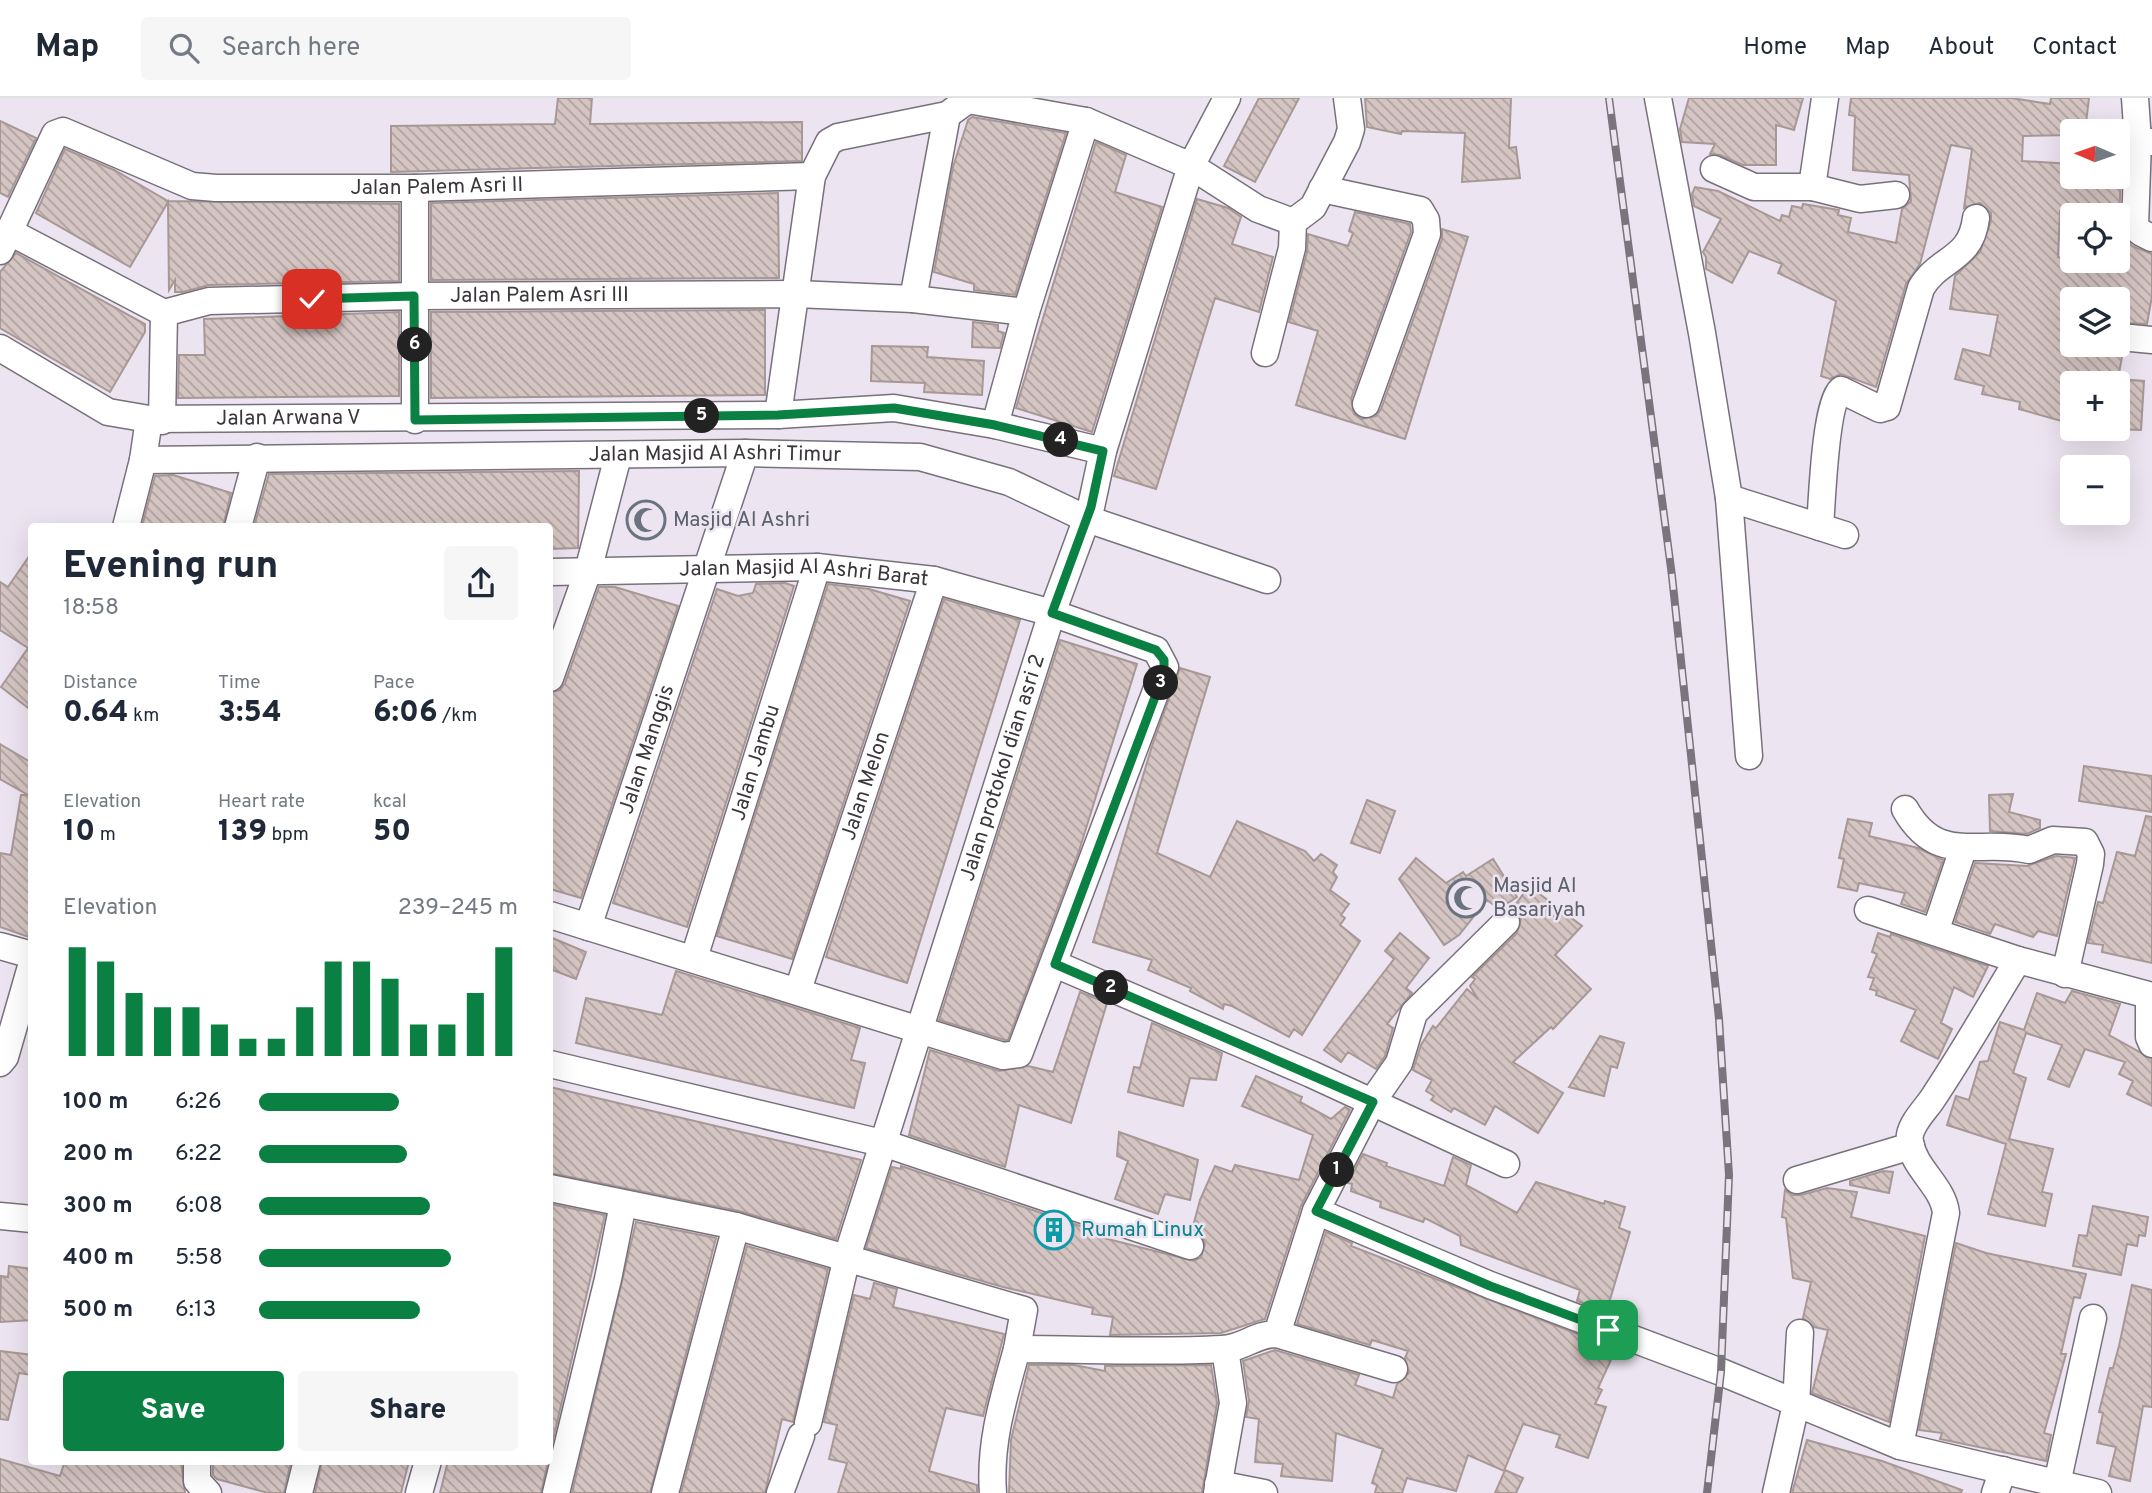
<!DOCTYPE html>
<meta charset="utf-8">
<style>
body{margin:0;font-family:Overpass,sans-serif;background:#f6f6f7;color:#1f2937;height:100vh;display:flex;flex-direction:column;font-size:26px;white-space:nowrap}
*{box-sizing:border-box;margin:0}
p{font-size:23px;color:#747a83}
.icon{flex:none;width:38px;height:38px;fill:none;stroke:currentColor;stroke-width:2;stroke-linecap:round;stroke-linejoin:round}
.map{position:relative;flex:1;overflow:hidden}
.details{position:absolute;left:28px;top:425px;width:525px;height:942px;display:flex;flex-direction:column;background:#fff;border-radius:7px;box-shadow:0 7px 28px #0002}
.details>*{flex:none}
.needle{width:46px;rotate:272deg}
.tools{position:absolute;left:2060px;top:21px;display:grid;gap:14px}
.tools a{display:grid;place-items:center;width:70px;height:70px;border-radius:7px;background:#fff;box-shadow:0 7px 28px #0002;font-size:35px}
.pin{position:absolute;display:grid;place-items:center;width:60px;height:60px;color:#fff;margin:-30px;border-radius:14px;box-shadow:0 4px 10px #0006}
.km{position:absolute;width:35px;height:35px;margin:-18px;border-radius:50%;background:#222;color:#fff;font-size:19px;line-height:35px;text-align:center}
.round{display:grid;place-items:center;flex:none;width:74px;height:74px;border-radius:7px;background:#f6f6f7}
.summary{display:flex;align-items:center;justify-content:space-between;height:119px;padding:0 35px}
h1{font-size:38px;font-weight:800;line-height:52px}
.figures{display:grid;grid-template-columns:repeat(3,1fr);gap:10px;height:119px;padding:7px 35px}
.figures div{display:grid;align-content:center}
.figures b{font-size:30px;font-weight:800}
.figures small{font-size:19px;font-weight:400}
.figures p{font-size:19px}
.chart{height:196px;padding:14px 35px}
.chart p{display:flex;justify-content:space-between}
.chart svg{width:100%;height:126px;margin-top:7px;stroke:#0b8043;stroke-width:6}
.cta{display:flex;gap:14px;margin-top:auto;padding:14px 35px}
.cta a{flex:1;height:80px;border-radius:7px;background:#0b8043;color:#fff;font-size:28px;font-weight:800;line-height:80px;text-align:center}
.cta a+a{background:#f6f6f7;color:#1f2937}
ul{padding:0 35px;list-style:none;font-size:23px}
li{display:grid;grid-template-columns:112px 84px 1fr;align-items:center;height:52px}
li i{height:18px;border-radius:9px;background:#0b8043}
header{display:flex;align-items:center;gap:42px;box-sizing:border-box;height:98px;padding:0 35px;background:#fff;border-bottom:2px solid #e0e1e3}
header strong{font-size:33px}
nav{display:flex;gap:38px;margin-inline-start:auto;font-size:24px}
.search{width:490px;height:63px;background:#f6f6f7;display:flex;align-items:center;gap:18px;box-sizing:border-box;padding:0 24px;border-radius:7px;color:#747a83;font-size:26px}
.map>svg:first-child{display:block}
.building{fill:url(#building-back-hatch);stroke:#a79896;stroke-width:2;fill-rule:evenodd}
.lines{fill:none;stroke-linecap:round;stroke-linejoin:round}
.street-casing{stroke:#78717c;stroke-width:29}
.street{stroke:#fff;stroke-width:26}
.rail-casing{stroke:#7a747c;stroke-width:8}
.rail{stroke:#ece4f0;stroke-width:5;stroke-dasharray:16;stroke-linecap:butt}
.route-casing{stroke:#fff;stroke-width:14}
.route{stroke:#0b8043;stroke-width:9}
.labels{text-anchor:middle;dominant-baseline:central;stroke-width:5;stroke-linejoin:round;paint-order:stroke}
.street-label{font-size:21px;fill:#3a363b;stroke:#ece4f0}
.worship-label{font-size:21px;fill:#5b616d;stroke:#ece4f0;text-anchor:start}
.culture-label{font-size:21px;fill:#0d838f;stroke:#ece4f0;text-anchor:start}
</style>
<header>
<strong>Map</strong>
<div class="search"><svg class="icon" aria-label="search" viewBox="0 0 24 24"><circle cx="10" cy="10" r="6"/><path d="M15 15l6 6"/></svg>Search here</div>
<nav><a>Home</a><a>Map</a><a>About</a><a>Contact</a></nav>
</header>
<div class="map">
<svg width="2152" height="1395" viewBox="0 0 2152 1395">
<defs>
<pattern id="building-back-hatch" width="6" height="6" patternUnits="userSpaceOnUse" patternTransform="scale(1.75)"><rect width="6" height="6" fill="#d5c5c2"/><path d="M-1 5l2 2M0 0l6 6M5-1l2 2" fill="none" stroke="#aea19f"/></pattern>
</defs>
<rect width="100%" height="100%" fill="#ece4f0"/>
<path class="building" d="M558,0H592L590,26L802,24V63L391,74V28L555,26Z
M1259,0H1299L1255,84L1224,68Z
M1365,0H1511L1509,50L1516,49L1520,80L1462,84L1465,35L1402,33L1401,36L1367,29Z
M1689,0H1803L1794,32L1776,27V67H1743L1720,57L1710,56L1715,46L1682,44L1680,31Z
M1851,0H2011L2050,6L2051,0H2089L2085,33H2072V37L2023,38L2022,63L2072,66V79H2118V69H2121L2119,127L2122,137L2132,148L2152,156V198L2147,226L2125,225L2118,232V201H2072V247H2117L2123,253L2118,281L2144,283L2141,332L2118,331V282L2117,285H2072V326L2019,311L2020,304L1982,296L1984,288L1955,281L1963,251L1990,258L1998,217L1950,211L1955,178L1980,154L1991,123V115L1980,105L1964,110L1972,51L1951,47L1920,166L1906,186L1876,289L1841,276L1830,281L1821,278L1836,203L1778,175L1782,166L1749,153L1732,185L1706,171V159L1703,154L1721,121L1694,108L1692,96L1695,89L1718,93L1780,123L1782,117L1789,119L1792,108L1802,110L1803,106L1839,112L1838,117L1851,120L1848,134L1896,145L1902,111L1911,103L1909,77L1853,72L1855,18L1849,17ZM2104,111L2103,117H2118V163H2072L2058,159L2060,113Z
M972,19L1066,35L1015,197L974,192V186L934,174L953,69L968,22Z
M0,23L36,40L8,99L0,95Z
M1096,44L1126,57L1115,94L1162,109L1092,334L1016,310Z
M65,51L114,72L168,103L399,106V183L209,187L183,194H175V182L169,192L168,104L130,169L36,115Z
M778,95L779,180L431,182V105Z
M1197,101L1228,110L1241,119L1232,146L1273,159L1259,214L1215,200L1156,391L1114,378Z
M1355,114L1410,126L1411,134L1351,301L1354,316L1361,321L1376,318L1381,311L1442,141V131L1468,139L1405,341L1296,307L1318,233L1289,224L1307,154L1308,136L1348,148L1353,135L1349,133Z
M16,155L145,226V234L110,294L0,230V174Z
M765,212V297L431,300V214Z
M399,214V298L178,300L179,257H205L204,221Z
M973,224L998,227V233L1004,235L1000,250L972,249Z
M872,248L928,249L927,259L984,263L982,297L924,294L925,285L871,283Z
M579,373L578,450L550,451V429H254L269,376Z
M173,377L231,395L223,429H142L155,378Z
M32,454V613L1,589L28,550L0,532V484L8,489Z
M785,485L794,488L687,829L613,805L717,491L738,498L753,495L756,486Z
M828,486L869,491L910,503L792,861L717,838Z
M599,489H615L678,508L581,800L550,791V595L560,592L565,585Z
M944,501L1020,522L907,885L826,859Z
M1060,542L1137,566L1079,753L1008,942H1004L939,922Z
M1180,570L1210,579L1157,755L1210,779L1237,723L1305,753L1314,763L1321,756L1337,767L1333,774L1337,779L1330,792L1349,806L1341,817L1345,820L1340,827L1360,843L1302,937L1294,931L1289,939L1232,908L1224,906L1223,911L1190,893L1191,890L1148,872L1152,862L1093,844L1152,648Z
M0,646L32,665V840L0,829V755L11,757L21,697H28L0,681Z
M2084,668L2152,678V714L2079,703Z
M2013,696L2009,714L2040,722V730L2027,736L1990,733L1989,697Z
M1367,702L1395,713L1380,755L1351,745Z
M2146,718L2152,719V865L2102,854L2103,847L2088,845L2098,804L2103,805L2117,754L2135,758Z
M1848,721L1872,725L1869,738L1918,750L1943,762L1925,814L1901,806L1905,795L1859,785L1857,793L1838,789L1844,761L1839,760Z
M2056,758L2075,760L2057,838L2038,833L2033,839L1995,826L1990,836L1955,824L1975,765L2027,768Z
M1416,760L1446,785L1463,774L1466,778L1493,761L1517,799L1499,811L1487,802L1459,837L1444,847L1399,781Z
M1529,788L1582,828L1555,857L1591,891L1553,931L1551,929L1513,964L1563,995L1538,1035L1495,1008L1485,1027L1454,1010L1451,1014L1431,1002L1434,998L1426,993L1432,982L1413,972L1421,947L1433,928L1436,930L1467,891L1478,901L1470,888L1475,881L1472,879L1517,835L1521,821L1513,810Z
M1400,835L1429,860L1406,890L1412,895L1387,926L1393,930L1385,958L1376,971L1348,954L1341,964L1324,952L1394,861L1385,853Z
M1878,835L1890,839L1891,836L1988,868L1973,899L1954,889L1941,925L1952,931L1938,961L1901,943L1916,912L1876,897L1877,893L1870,891L1874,880L1868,879L1877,856L1872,854Z
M550,839L586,854L576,881L550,871Z
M676,873L860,930L851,962L865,965L854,1010L576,945L586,900L662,917Z
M2072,893L2120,906L2109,937L2152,961V1008L2127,996L2133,983L2119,976L2125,964L2085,951L2069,989L2048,981L2062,947L2026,935L2013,975L2026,980L2009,1041L2053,1051L2042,1094L2052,1096L2045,1128L1988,1116L2006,1046L1947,1027L1956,998L1969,1002L1980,964L1988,963L2000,924L2024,932L2037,895L2065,905Z
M1080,894L1107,905L1071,1025L1019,1007L1005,1069L909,1037L930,952L999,973L1028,968L1053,974Z
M1152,925L1222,955L1216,982L1190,980L1183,1008L1128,994L1134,969L1140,970Z
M1600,938L1624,945L1617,970L1611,968L1604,998L1569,989Z
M1256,978L1302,999L1300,1004L1331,1021L1345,1009L1350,1012L1301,1108L1265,1221L1221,1235L1110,1237L1113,1219L1092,1216L1093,1210L1003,1189L866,1150L892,1069L901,1071V1068L1101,1135L1100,1139L1194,1163L1201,1159L1205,1146L1201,1137L1192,1132L1200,1102L1215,1068L1232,1074L1235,1067L1299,1082L1313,1037L1242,1008Z
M550,989L861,1062L836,1141L739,1113L550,1075Z
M1119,1034L1198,1062L1190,1102L1165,1096L1158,1116L1115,1101L1128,1063L1117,1058Z
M1363,1056L1387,1065L1386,1068L1444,1088L1453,1059L1471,1067L1466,1087L1517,1115L1536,1084L1604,1106L1605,1103L1625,1109L1619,1130L1630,1134L1609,1205L1603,1203L1600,1212L1577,1203L1580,1192L1461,1147L1460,1138L1425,1120L1423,1124L1380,1109L1381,1104L1351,1093L1352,1086L1348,1085Z
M1883,1073L1893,1074L1889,1095L1850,1087V1083Z
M1827,1090L1857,1094L1851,1119L1925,1138L1889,1324L1812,1295L1828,1232L1814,1229L1803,1220L1811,1184L1793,1180L1786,1120L1782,1119L1785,1092L1793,1097H1801Z
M550,1106L605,1117L550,1355Z
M2093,1108L2148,1119L2145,1138L2139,1137L2137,1148L2127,1146L2121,1177L2073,1168L2079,1137L2087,1138Z
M636,1124L716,1140L650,1395H572Z
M1326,1134L1352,1145L1351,1148L1616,1251L1598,1290L1602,1292L1595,1306L1606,1309L1588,1360L1556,1349L1560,1337L1523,1326L1504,1373L1468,1357L1456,1393L1407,1380L1402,1395H1375L1377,1387L1372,1385L1383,1351L1336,1335L1332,1383L1281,1378L1283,1366L1255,1364L1259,1321L1246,1319L1249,1303L1243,1263L1275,1252L1359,1277L1355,1287L1393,1300L1397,1286L1409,1275L1405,1260L1408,1253L1372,1242L1370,1247L1297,1226Z
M1956,1145L1986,1155L2086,1176L2080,1200L2074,1199L2061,1256H2066L2044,1335L2051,1337L2046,1363L1940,1341L1942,1335L1919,1332Z
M747,1148L828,1171L793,1324L782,1321L765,1395H681Z
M9,1168L32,1171V1222L0,1224L1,1178L8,1179Z
M874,1185L897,1191L893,1209L1004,1236L983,1318L946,1310L929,1373L977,1387V1395H838L847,1365L829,1361L837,1327L824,1324L854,1197L870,1201Z
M2132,1187L2152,1192V1309L2143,1308L2130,1383L2109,1378L2116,1349L2097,1345L2103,1315L2099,1314L2110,1270H2113L2119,1248Z
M0,1253L32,1257V1277L19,1275L8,1322L0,1321Z
M1029,1267H1074L1105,1273V1268L1211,1267L1217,1305L1202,1395H1009L1011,1342Z
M1807,1342L1882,1363L1962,1392L1961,1395H1792Z
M0,1361L60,1378L65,1363H181L185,1395H0Z
M213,1363H291L284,1395H268L217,1381L213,1377Z
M322,1363H409L401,1395H315Z
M448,1363H548L541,1395H440Z
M1505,1372L1523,1380L1516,1395H1495Z"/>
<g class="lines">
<defs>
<g id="street">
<path d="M1658,0L1702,235L1729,400L1749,658"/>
<path d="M2135,0L2138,43L2152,44"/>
<path d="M2138,43L2135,128L2140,134L2152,140"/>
<path d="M1714,71L1754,89H1812L1860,101L1896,97"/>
<path d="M1812,89L1825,0"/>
<path d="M1322,91L1420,112L1426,122L1427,136L1366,306"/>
<path d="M1293,124L1313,109L1347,44L1351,31L1347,0"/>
<path id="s1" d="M10,134L164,215L209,203L414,198L796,196L913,201L1026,214"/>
<path id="s2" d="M0,153L55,36L63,33L192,88L216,90H415L812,78"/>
<path d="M913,201L947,17"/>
<path d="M2131,240L2152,242"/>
<path d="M0,250L108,314L149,321"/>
<path d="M1265,255L1292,150L1293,124"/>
<path d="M778,317L812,78L829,44L838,39L947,17L968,2L1086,23L1191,68L1258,111L1293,124"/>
<path d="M415,322V90"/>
<path d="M162,323L164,215"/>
<path d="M995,327L1026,214L1086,23"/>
<path id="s3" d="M143,362L745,355L920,359L1009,384L1087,421L1267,482"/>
<path d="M1729,400L1845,437"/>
<path id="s4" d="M126,429L143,362L149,321L778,317L894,310L995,327L1103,353"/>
<path d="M238,429L257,359"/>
<path d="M1820,429C1822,404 1825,306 1841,292L1880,311L1887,309L1921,190C1939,159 1971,163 1976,120"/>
<path id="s5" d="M550,474L817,469L934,482L1052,515L1156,552L1165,569L1019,956L1003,958L550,817"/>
<path d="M550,580L588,473L618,358"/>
<path d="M1905,711C1938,769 1978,740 2029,752L2053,742L2085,744L2091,756L2090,766L2065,876"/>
<path d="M1868,812L2018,862"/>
<path id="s6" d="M588,829L745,355"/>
<path d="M1935,834L1963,751"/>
<path d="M0,848L32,857"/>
<path id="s7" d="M694,860L817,469"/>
<path d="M1055,866L1311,976L1506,1066"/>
<path id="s8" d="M798,892L934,482"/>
<path d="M2149,898V939L2152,946"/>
<path d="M0,965L5,959L32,865"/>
<path d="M550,966L886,1046L1190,1148"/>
<path d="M1797,1082L1911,1048"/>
<path d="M550,1090L736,1128L1024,1212L1017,1251"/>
<path d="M1316,1113L1490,1187L1721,1274L1900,1348L2098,1395"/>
<path d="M0,1118L32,1121"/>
<path d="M1277,1236L1316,1113L1372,1004L1399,965L1414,915L1506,824"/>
<path id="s9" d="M808,1325L847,1159L1052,515L1091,409L1103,353L1191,68L1227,0"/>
<path d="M1900,1348L1946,1115C1943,1088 1914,1071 1910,1044C1907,1030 1923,1014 1931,1003C1962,957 1989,909 2018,862L2152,898"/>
<path d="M197,1363V1383L208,1395"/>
<path d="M1218,1386L1264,1395"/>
<path d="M299,1395L307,1363"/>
<path d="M419,1395L428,1363"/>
<path d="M556,1395L608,1181L623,1106"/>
<path d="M665,1395L736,1128"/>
<path d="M780,1395L801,1338"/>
<path d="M993,1395C989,1345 1004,1298 1017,1251C1085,1251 1154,1255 1222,1251C1245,1250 1254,1236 1277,1236L1394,1271"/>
<path d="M1217,1395L1233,1305L1225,1251"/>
<path d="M1776,1395L1796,1306L1800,1235"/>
<path d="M1995,1395L2003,1372"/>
<path d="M2055,1395L2093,1220"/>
</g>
</defs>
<use href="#street" class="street-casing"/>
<use href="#street" class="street"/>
<defs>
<path id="rail" d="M1609,0L1672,478L1719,921L1729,1077L1721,1274L1707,1395"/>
</defs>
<use href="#rail" class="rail-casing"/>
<use href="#rail" class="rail"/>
</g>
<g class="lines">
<defs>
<path id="route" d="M312,201L414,198L415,322L778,317L894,310L995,327L1103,353L1091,409L1052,515L1156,552L1164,562V575L1055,866L1373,1004L1316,1113L1490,1188L1608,1232"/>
</defs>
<use href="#route" class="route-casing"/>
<use href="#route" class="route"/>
</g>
<defs>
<symbol id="mosque-ring" viewBox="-11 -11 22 22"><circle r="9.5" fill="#ece4f0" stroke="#6b7280" stroke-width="1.5"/><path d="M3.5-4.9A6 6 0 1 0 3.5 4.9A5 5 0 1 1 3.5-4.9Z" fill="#6b7280"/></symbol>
<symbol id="building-ring" viewBox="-11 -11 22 22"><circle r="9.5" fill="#ece4f0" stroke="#0f9aa8" stroke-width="1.5"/><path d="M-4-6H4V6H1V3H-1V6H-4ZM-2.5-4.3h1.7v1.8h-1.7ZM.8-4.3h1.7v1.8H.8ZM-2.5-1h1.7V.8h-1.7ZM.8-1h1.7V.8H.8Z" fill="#0f9aa8"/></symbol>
</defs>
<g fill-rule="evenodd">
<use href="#mosque-ring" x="624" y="400" width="44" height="44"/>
<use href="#mosque-ring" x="1444" y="778" width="44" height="44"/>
<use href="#building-ring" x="1032" y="1110" width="44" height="44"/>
</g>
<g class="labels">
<g class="street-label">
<text stroke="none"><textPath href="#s2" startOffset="523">Jalan Palem Asri II</textPath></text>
<text stroke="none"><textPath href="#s1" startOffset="551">Jalan Palem Asri III</textPath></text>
<text stroke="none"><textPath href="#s4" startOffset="250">Jalan Arwana V</textPath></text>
<text stroke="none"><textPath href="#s3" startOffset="572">Jalan Masjid Al Ashri Timur</textPath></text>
<text stroke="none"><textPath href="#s5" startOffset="254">Jalan Masjid Al Ashri Barat</textPath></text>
<text stroke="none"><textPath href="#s6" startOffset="187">Jalan Manggis</textPath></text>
<text stroke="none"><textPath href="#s7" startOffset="205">Jalan Jambu</textPath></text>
<text stroke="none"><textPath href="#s9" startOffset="684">Jalan protokol dian asri 2</textPath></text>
<text stroke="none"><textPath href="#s8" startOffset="215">Jalan Melon</textPath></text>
</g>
<g class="worship-label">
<text x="673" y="422">Masjid Al Ashri</text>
<text x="1493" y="788">Masjid Al<tspan x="1493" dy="24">Basariyah</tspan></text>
</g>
<g class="culture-label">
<text x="1081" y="1132">Rumah Linux</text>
</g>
</g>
</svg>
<div class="tools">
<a><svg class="needle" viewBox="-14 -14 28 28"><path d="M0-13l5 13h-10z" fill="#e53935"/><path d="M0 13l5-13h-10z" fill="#747a83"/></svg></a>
<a><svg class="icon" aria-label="locate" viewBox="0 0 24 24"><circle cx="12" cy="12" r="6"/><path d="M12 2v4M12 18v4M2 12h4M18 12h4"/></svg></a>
<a><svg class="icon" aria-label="layers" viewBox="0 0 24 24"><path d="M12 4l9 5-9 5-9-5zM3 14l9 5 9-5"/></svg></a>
<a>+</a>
<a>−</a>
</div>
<div class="pin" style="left:1608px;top:1232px;background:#1e9e55"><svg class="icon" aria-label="arrive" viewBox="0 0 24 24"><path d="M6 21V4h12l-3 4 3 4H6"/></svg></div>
<div class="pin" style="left:312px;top:201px;background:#d93025"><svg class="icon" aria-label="check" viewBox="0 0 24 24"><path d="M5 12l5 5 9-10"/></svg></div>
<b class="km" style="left:1337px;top:1072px">1</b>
<b class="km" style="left:1111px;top:890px">2</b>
<b class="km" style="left:1161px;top:585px">3</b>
<b class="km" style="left:1061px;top:342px">4</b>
<b class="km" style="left:702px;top:318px">5</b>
<b class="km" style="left:415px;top:247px">6</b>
<section class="details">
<div class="summary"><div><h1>Evening run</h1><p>18:58</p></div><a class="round"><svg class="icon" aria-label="share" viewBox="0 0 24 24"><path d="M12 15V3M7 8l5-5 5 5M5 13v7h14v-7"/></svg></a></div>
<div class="figures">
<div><p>Distance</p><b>0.64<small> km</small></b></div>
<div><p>Time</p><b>3:54</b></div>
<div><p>Pace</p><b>6:06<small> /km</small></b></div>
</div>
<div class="figures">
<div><p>Elevation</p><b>10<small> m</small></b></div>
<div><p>Heart rate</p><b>139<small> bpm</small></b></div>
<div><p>kcal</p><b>50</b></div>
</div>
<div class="chart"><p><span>Elevation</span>239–245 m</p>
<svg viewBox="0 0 160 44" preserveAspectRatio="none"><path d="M5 44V6M15 44V11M25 44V22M35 44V27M45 44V27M55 44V33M65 44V38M75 44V38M85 44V27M95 44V11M105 44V11M115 44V17M125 44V33M135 44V33M145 44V22M155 44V6"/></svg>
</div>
<ul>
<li><b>100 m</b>6:26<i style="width:54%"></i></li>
<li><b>200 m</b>6:22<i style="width:57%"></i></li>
<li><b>300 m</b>6:08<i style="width:66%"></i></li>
<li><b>400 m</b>5:58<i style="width:74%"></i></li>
<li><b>500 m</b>6:13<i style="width:62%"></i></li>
</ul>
<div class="cta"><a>Save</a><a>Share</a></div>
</section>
</div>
